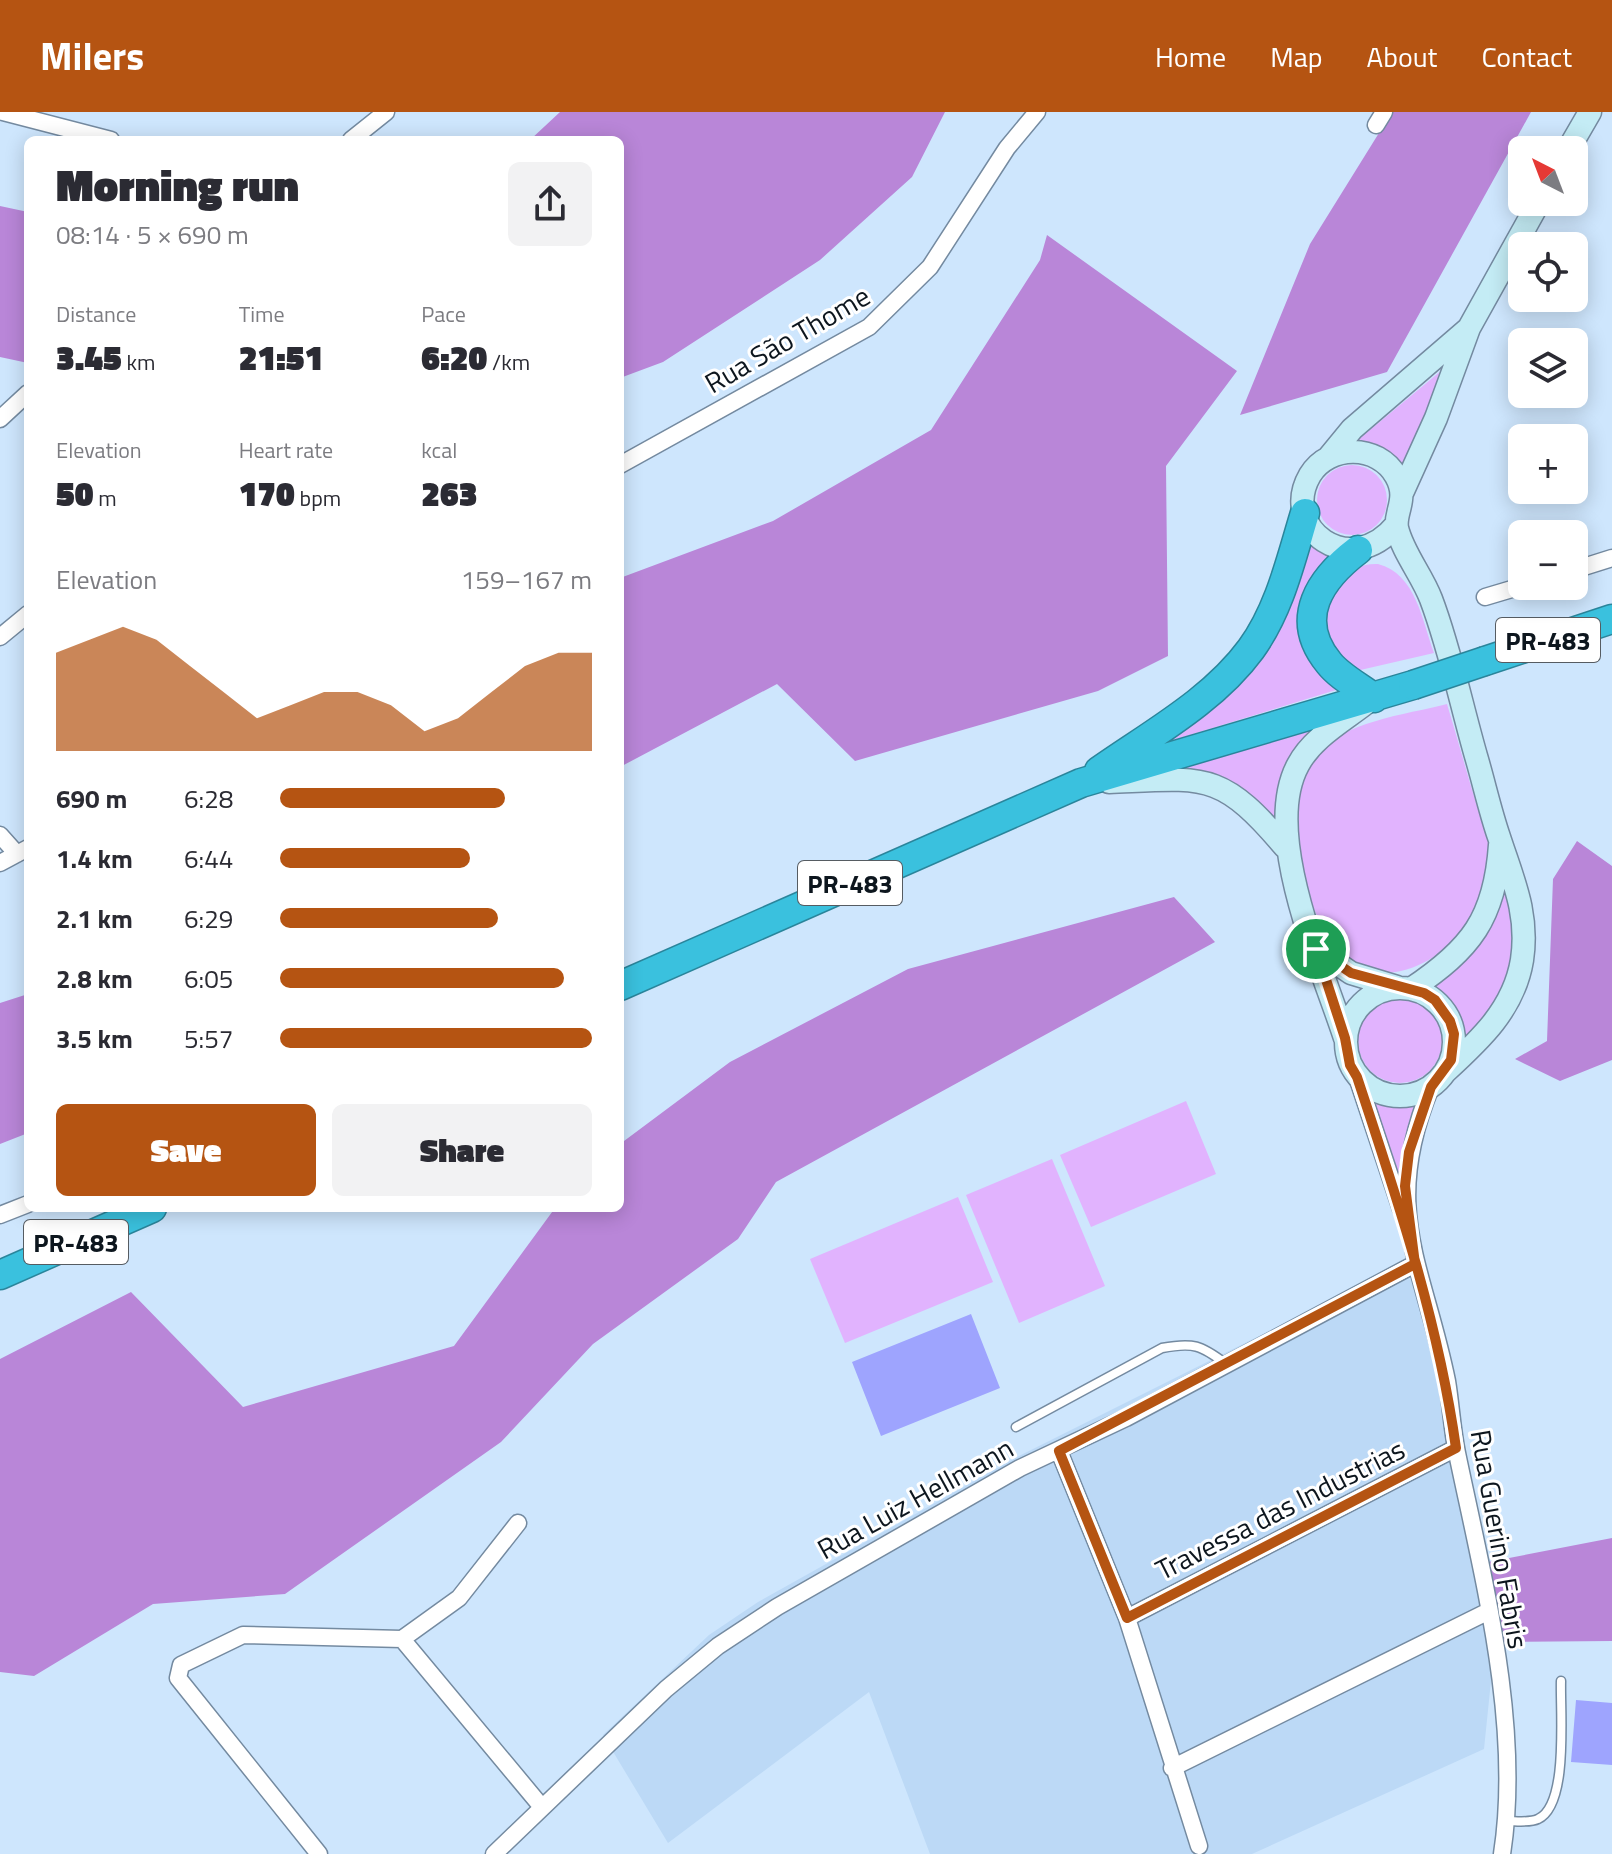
<!DOCTYPE html>
<meta charset="utf-8">
<style>
body{margin:0;font-family:"Titillium Web",sans-serif;background:#f2f2f3;color:#2b2b33;height:100vh;display:flex;flex-direction:column;font-size:30px;white-space:nowrap}
*{box-sizing:border-box;margin:0}
p{font-size:26px;color:#7c7c81}
.icon{flex:none;width:44px;height:44px;fill:none;stroke:currentColor;stroke-width:2;stroke-linecap:round;stroke-linejoin:round}
.map{position:relative;flex:1;overflow:hidden}
.sheet{position:absolute;left:24px;top:24px;width:600px;height:1076px;display:flex;flex-direction:column;background:#fff;border-radius:12px;box-shadow:0 4px 20px #0003}
.sheet>*{flex:none}
.needle{width:52px;rotate:318deg}
.buttons{position:absolute;left:1508px;top:24px;display:grid;gap:16px}
.buttons a{display:grid;place-items:center;width:80px;height:80px;border-radius:12px;background:#fff;box-shadow:0 4px 20px #0003;font-size:40px}
.pin{position:absolute;display:grid;place-items:center;width:68px;height:68px;color:#fff;margin:-34px;border:4px solid #fff;border-radius:50%;box-shadow:0 2px 8px #0007}
.round{display:grid;place-items:center;flex:none;width:84px;height:84px;border-radius:12px;background:#f2f2f3}
.headline{display:flex;align-items:center;justify-content:space-between;height:136px;padding:0 32px}
h1{font-size:44px;font-weight:800;line-height:60px}
.metrics{display:grid;grid-template-columns:repeat(3,1fr);gap:12px;height:136px;padding:8px 32px}
.metrics div{display:grid;align-content:center}
.metrics b{font-size:34px;font-weight:800}
.metrics small{font-size:22px;font-weight:400}
.metrics p{font-size:22px}
.chart{height:224px;padding:16px 32px}
.chart p{display:flex;justify-content:space-between}
.chart svg{width:100%;height:144px;margin-top:8px;fill:#b55412;opacity:.7}
.action{display:flex;gap:16px;margin-top:auto;padding:16px 32px}
.action a{flex:1;height:92px;border-radius:12px;background:#b55412;color:#fff;font-size:32px;font-weight:800;line-height:92px;text-align:center}
.action a+a{background:#f2f2f3;color:#2b2b33}
ul{padding:0 32px;list-style:none;font-size:26px}
li{display:grid;grid-template-columns:128px 96px 1fr;align-items:center;height:60px}
li i{height:20px;border-radius:10px;background:#b55412}
header{display:flex;align-items:center;gap:48px;box-sizing:border-box;height:112px;padding:0 40px;background:#b55412;color:#fff}
header strong{font-size:38px}
nav{display:flex;gap:44px;margin-inline-start:auto;font-size:28px}
.map>svg:first-child{display:block}
.built{fill:#bcd9f6}
.green{fill:#e1b3fe}
.forest{fill:#b986d8}
.building{fill:#9ea4fe}
.lines{fill:none;stroke-linecap:round;stroke-linejoin:round}
.lane-casing{stroke:#748aa0;stroke-width:11}
.street-casing{stroke:#748aa0;stroke-width:19}
.secondary-casing{stroke:#748aa0;stroke-width:25}
.highway-casing{stroke:#2a859b;stroke-width:31}
.lane{stroke:#fff;stroke-width:8}
.street{stroke:#fff;stroke-width:16}
.secondary{stroke:#c4ecf5;stroke-width:22}
.highway{stroke:#3ac1de;stroke-width:28}
.highway-bridge-casing{stroke:#2a859b;stroke-width:31;stroke-linecap:butt}
.highway-bridge{stroke:#3ac1de;stroke-width:28}
.route-casing{stroke:#fff;stroke-width:16}
.route{stroke:#b55412;stroke-width:10}
.labels{text-anchor:middle;dominant-baseline:central;stroke-width:6;stroke-linejoin:round;paint-order:stroke}
.shield{fill:#fff;stroke:#565c62;stroke-width:2}
.shield-label{font-size:26px;font-weight:bold;fill:#0d161e}
.street-label{font-size:28px;fill:#0d161e;stroke:#fff}
</style>
<header>
<strong>Milers</strong>
<nav><a>Home</a><a>Map</a><a>About</a><a>Contact</a></nav>
</header>
<div class="map">
<svg width="1612" height="1742" viewBox="0 0 1612 1742">
<rect width="100%" height="100%" fill="#cee6fd"/>
<path class="built" d="M1407,1150L1460,1335L1495,1530L1484,1637L1252,1742H930L869,1580L668,1731L603,1623L709,1523L758,1490L1019,1344Z"/>
<path class="green" d="M1448,253L1402,361L1368,331L1358,328Z
M1317 388a35 35 0 1 1 70 0a35 35 0 1 1-70 0Z
M1307,425L1329,444L1322,454L1320,560L1336,578L1157,633C1206,606 1263,563 1283,509C1293,482 1299,452 1307,425Z
M1378,452C1416,462 1422,508 1434,541L1356,559C1350,555 1339,550 1335,545C1312,510 1332,450 1378,452Z
M1447,592C1457,625 1466,658 1476,691C1481,706 1488,722 1490,738C1494,765 1478,796 1463,817C1433,859 1365,884 1331,830C1302,785 1277,691 1314,645C1342,609 1405,603 1447,592Z
M1313,616C1281,648 1280,679 1280,722L1176,657Z
M1504,750L1519,826L1499,891L1461,930C1461,903 1449,884 1424,874L1440,865Z
M1358 929a42 42 0 1 1 84 0a42 42 0 1 1-84 0Z
M1371,985L1393,992L1415,989L1398,1071Z
M1186,989L1216,1062L1091,1115L1060,1043Z
M1052,1047L1105,1174L1019,1211L966,1083Z
M958,1085L993,1170L845,1231L810,1147Z"/>
<path class="forest" d="M560,0H945L912,65L820,148L663,250L620,266V28H530Z
M1392,0H1531L1387,260L1240,303L1310,132Z
M0,94L28,100V251L0,245Z
M1047,123L1237,259L1166,354L1168,544L1098,579L855,649L777,572L620,655V466L773,409L931,318L1040,148Z
M1577,729L1612,754V948L1560,969L1515,947L1547,929L1553,767Z
M1174,785L1215,830L776,1070L738,1127L593,1232L501,1330L285,1482L153,1492L34,1564L0,1560V1247L131,1180L243,1295L454,1234L555,1096H620V1032L730,950L908,857Z
M28,882V1021L0,1032V891Z
M1612,1426V1529L1495,1530L1483,1451Z"/>
<path class="building" d="M971,1202L1000,1276L881,1324L852,1250Z
M1576,1588L1612,1591V1653L1571,1650Z"/>
<g class="lines">
<defs>
<path id="lane" d="M1016,1315L1162,1236C1193,1230 1201,1233 1226,1252
M1507,1709C1516,1709 1530,1711 1538,1707C1569,1693 1560,1600 1561,1569"/>
<path id="street" d="M3,0L111,28
M1376,13L1384,0
M351,28L386,0
M0,307L28,281
M620,353L869,215L930,155L1007,36L1037,0
M1574,458L1612,446
M1485,485L1522,474
M0,525L28,502
M0,723L17,742
M0,751L28,736
M1357,965L1401,1097
M1431,975C1380,1099 1423,1151 1447,1269C1451,1293 1452,1317 1457,1341C1483,1466 1522,1614 1502,1742
M0,1103L28,1092
M1059,1339L1127,1506L1199,1734
M1127,1506L1456,1336
M402,1527L541,1694
M1172,1656L1489,1499
M319,1742L178,1566L181,1553L243,1523L402,1527L459,1486L518,1411
M494,1742L666,1577L718,1534L777,1495L1020,1356L1126,1306L1415,1152"/>
<path id="secondary" d="M1568,38L1590,0
M1329,345L1352,317L1468,217
M1402,381L1436,306L1469,216L1539,90
M1396,413C1350,469 1279,416 1310,363C1329,332 1378,332 1396,364C1409,387 1394,400 1397,416C1403,441 1422,463 1431,487C1450,537 1461,592 1476,644C1484,671 1490,699 1499,725C1513,768 1529,802 1522,848C1514,897 1480,928 1445,960
M1109,670C1205,666 1220,658 1285,735
M1316,837L1351,861L1397,875
M1346 930a54 54 0 1 1 108 0a54 54 0 1 1-108 0Z
M1411,877C1471,837 1495,806 1500,733
M1345,926C1322,855 1261,721 1298,653C1312,626 1343,609 1366,591"/>
<path id="highway" d="M1358,438C1321,466 1292,506 1329,551C1340,565 1360,575 1374,586
M1485,549L1612,507
M1099,659C1150,623 1213,589 1251,537C1280,497 1291,447 1305,401
M620,874L1081,671L1413,573
M0,1163L152,1096"/>
</defs>
<use href="#lane" class="lane-casing"/>
<use href="#street" class="street-casing"/>
<use href="#secondary" class="secondary-casing"/>
<use href="#highway" class="highway-casing"/>
<use href="#lane" class="lane"/>
<use href="#street" class="street"/>
<use href="#secondary" class="secondary"/>
<use href="#highway" class="highway"/>
<defs>
<path id="highway-bridge" d="M1413,573L1485,549"/>
</defs>
<use href="#highway-bridge" class="highway-bridge-casing"/>
<use href="#highway-bridge" class="highway-bridge"/>
</g>
<g class="lines">
<defs>
<path id="route" d="M1316,837L1345,926L1350,953L1357,965C1397,1086 1438,1208 1456,1336L1127,1506L1059,1339L1415,1152L1405,1074L1409,1040L1431,975L1451,948L1454,922L1450,909L1435,888L1424,881L1351,861L1316,837"/>
</defs>
<use href="#route" class="route-casing"/>
<use href="#route" class="route"/>
</g>
<g class="labels">
<g class="shield">
<rect x="1496" y="506" width="104" height="44" rx="6"/>
<rect x="798" y="749" width="104" height="44" rx="6"/>
<rect x="24" y="1108" width="104" height="44" rx="6"/>
</g>
<g class="shield-label">
<text x="1548" y="528">PR-483</text>
<text x="850" y="771">PR-483</text>
<text x="76" y="1130">PR-483</text>
</g>
<g class="street-label">
<text transform="translate(787 227) rotate(-30)">Rua São Thome</text>
<text transform="translate(915 1386) rotate(-29)">Rua Luiz Hellmann</text>
<text transform="translate(1280 1397) rotate(-27)">Travessa das Industrias</text>
<text transform="translate(1500 1427) rotate(80)">Rua Guerino Fabris</text>
</g>
</g>
</svg>
<div class="buttons">
<a><svg class="needle" viewBox="-14 -14 28 28"><path d="M0-13l5 13h-10z" fill="#e53935"/><path d="M0 13l5-13h-10z" fill="#7c7c81"/></svg></a>
<a><svg class="icon" aria-label="locate" viewBox="0 0 24 24"><circle cx="12" cy="12" r="6"/><path d="M12 2v4M12 18v4M2 12h4M18 12h4"/></svg></a>
<a><svg class="icon" aria-label="layers" viewBox="0 0 24 24"><path d="M12 4l9 5-9 5-9-5zM3 14l9 5 9-5"/></svg></a>
<a>+</a>
<a>−</a>
</div>
<div class="pin" style="left:1316px;top:837px;background:#1e9e55"><svg class="icon" aria-label="arrive" viewBox="0 0 24 24"><path d="M6 21V4h12l-3 4 3 4H6"/></svg></div>
<section class="sheet">
<div class="headline"><div><h1>Morning run</h1><p>08:14 · 5 × 690 m</p></div><a class="round"><svg class="icon" aria-label="share" viewBox="0 0 24 24"><path d="M12 15V3M7 8l5-5 5 5M5 13v7h14v-7"/></svg></a></div>
<div class="metrics">
<div><p>Distance</p><b>3.45<small> km</small></b></div>
<div><p>Time</p><b>21:51</b></div>
<div><p>Pace</p><b>6:20<small> /km</small></b></div>
</div>
<div class="metrics">
<div><p>Elevation</p><b>50<small> m</small></b></div>
<div><p>Heart rate</p><b>170<small> bpm</small></b></div>
<div><p>kcal</p><b>263</b></div>
</div>
<div class="chart"><p><span>Elevation</span>159–167 m</p>
<svg viewBox="0 0 160 44" preserveAspectRatio="none"><path d="M0 44V14L10 10L20 6L30 10L40 18L50 26L60 34L70 30L80 26L90 26L100 30L110 38L120 34L130 26L140 18L150 14L160 14V44z"/></svg>
</div>
<ul>
<li><b>690 m</b>6:28<i style="width:72%"></i></li>
<li><b>1.4 km</b>6:44<i style="width:61%"></i></li>
<li><b>2.1 km</b>6:29<i style="width:70%"></i></li>
<li><b>2.8 km</b>6:05<i style="width:91%"></i></li>
<li><b>3.5 km</b>5:57<i style="width:100%"></i></li>
</ul>
<div class="action"><a>Save</a><a>Share</a></div>
</section>
</div>
